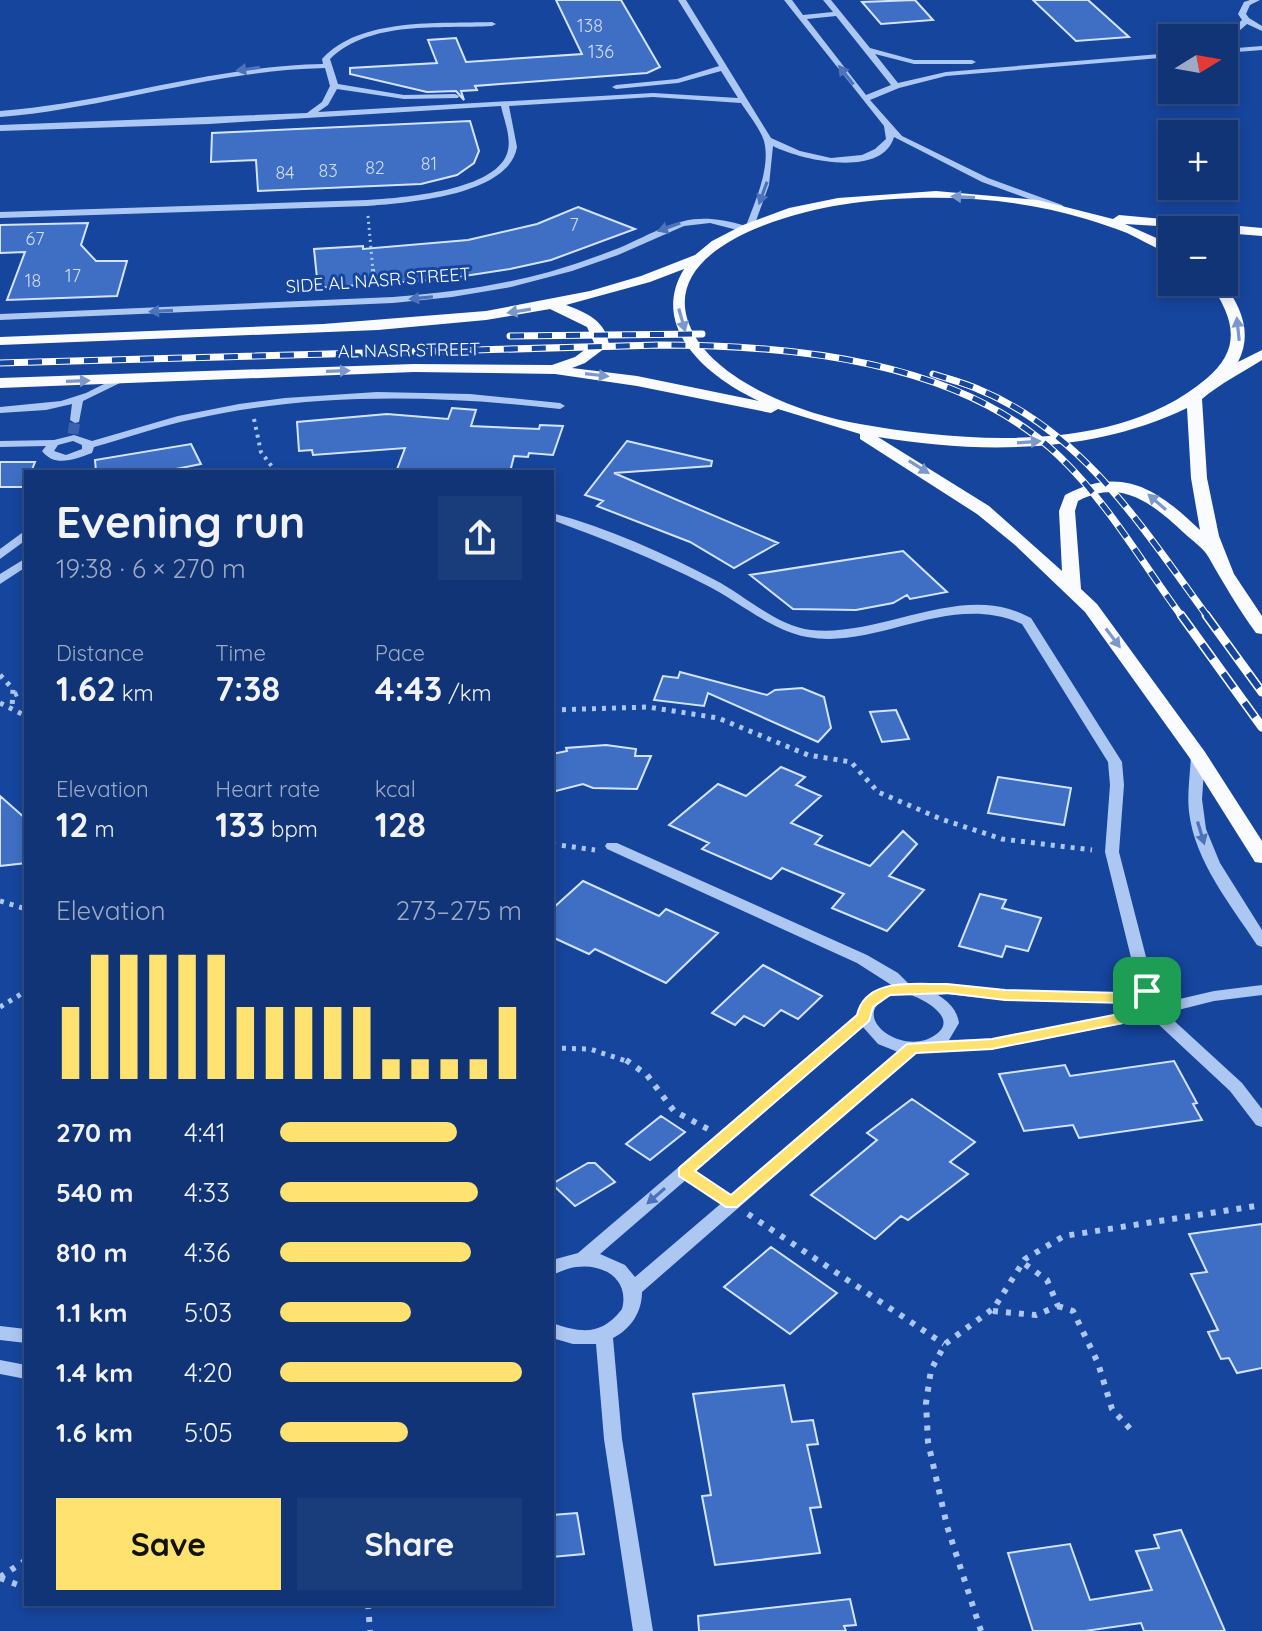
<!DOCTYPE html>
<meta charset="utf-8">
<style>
body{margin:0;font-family:Quicksand,sans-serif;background:#193c7b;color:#f1f3f6;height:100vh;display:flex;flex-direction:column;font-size:30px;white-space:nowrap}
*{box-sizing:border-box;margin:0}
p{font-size:26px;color:#9caac5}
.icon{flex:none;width:44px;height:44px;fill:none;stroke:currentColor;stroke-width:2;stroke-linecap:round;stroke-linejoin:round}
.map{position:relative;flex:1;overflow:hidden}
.sheet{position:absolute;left:24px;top:470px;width:530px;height:1136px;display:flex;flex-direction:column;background:#103476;border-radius:0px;box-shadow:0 4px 12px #0003,0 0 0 2px #304f88}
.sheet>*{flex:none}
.needle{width:52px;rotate:79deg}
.tools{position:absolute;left:1158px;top:24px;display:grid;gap:16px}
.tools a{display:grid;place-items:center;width:80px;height:80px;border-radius:0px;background:#103476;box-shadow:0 4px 12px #0003,0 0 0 2px #304f88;font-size:40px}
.pin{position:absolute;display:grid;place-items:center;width:68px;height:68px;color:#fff;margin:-34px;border-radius:16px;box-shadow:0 4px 12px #0006}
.round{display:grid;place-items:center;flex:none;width:84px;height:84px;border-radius:0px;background:#193c7b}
.head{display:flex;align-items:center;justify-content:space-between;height:136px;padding:0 32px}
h1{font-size:44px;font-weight:700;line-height:60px}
.metrics{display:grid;grid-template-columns:repeat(3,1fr);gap:12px;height:136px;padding:8px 32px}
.metrics div{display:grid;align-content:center}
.metrics b{font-size:34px;font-weight:700}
.metrics small{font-size:22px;font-weight:400}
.metrics p{font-size:22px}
.chart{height:224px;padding:16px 32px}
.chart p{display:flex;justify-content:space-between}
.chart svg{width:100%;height:144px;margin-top:8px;stroke:#ffe26f;stroke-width:6}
.cta{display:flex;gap:16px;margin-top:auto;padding:16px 32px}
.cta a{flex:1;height:92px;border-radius:0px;background:#ffe26f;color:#111;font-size:32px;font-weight:700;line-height:92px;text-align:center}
.cta a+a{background:#193c7b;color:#f1f3f6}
ul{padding:0 32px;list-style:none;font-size:26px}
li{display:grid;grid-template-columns:128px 96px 1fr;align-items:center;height:60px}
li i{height:20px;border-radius:10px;background:#ffe26f}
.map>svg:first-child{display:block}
.building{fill:#3e6fc4;stroke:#d5e4fd;stroke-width:2}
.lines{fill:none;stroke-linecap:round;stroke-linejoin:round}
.minor-tunnel{stroke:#3961ac;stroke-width:11;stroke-dasharray:11 5;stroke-linecap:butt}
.path-far3{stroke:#adc7f3;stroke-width:3;stroke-dasharray:2 4;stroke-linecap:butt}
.path-far2{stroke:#adc7f3;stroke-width:4;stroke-dasharray:3 5;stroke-linecap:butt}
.path-far1{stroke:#adc7f3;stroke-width:5;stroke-dasharray:4 6;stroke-linecap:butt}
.path{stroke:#adc7f3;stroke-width:6;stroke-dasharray:5 8;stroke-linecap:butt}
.minor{fill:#adc7f3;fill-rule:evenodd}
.major{fill:#f9fbff;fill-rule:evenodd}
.rail-far1-casing{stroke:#fff;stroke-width:7}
.rail-casing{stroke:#fff;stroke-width:9}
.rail-far1{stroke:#16459d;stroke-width:5;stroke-dasharray:14;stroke-linecap:butt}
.rail{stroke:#16459d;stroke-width:6;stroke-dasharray:18;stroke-linecap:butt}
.oneway{fill:#4b72bb}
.oneway2{fill:#7c97c9}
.route{fill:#ffe26f;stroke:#fff;stroke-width:2;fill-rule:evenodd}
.labels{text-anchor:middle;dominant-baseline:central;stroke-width:6;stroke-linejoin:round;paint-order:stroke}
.number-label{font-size:18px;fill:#cfdbf0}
.far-street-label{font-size:18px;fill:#fff;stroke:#16459d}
</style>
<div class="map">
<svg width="1262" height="1631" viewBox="0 0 1262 1631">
<rect width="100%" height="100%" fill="#16459d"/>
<path class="building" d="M556,0H621L660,67L647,73L475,86L477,90L461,91L464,100L456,91L427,92L350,74V68L437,63L428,40L456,38L466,62L582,54Z
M915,0L933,20L881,24L862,2Z
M1033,0H1088L1129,37L1076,41Z
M470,121L479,151L474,163L457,175L421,184L258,191L256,160L211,162L212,133Z
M578,207L635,229L551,260L510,269L445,279L318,288L314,249L363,246V249L468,240L537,224Z
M88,223L81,245L96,261H127L117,296L7,300L25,252L0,253V225Z
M452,408L476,410L471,426L539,429L540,425L563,426L553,455L529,453L528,457L514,456L510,472H396L405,448L313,455L312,450L299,451L297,422L387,414L448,419Z
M627,441L712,461L711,466L614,473L778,543L734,568L690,542L597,506L603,501L585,495Z
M191,444L201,464L161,472H96L95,460Z
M0,462H35L31,472H26L25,487H0Z
M903,551L947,592L910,599L907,595L893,603L856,610L793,609L750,575Z
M680,672L767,695L775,690L802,688L824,697L831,728L818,742L708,693L704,706L654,700L663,676L678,678Z
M896,710L909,739L882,742L870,712Z
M606,745L636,749L635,756H651L637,789L593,788L583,784L552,792V754L567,751L566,748Z
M781,767L805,777L796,785L821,796L791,823L822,836L815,844L870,866L903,831L917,844L889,876L924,890L887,931L832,908L844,894L782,868L771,879L702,849L709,843L669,825L718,784L746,796Z
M998,777L1071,788L1064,825L988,813Z
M0,796L26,819V863L0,866Z
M583,881L659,916L666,909L718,933L666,983L595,949L589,954L552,937V909Z
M980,894L1006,900L1002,908L1041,918L1028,951L1006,946L1002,957L959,946Z
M763,965L822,996L798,1019L781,1010L764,1026L744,1016L735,1025L712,1013Z
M1174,1061L1197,1103L1193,1104L1202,1120L1079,1138L1073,1125L1024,1131L999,1074L1065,1065L1070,1076Z
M912,1099L975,1142L950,1162L968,1174L908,1220L901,1216L875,1239L811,1195L877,1140L867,1133Z
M661,1116L685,1132L650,1160L626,1144Z
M588,1163H595L615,1182L575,1206L552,1184Z
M1262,1224V1368L1237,1373L1229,1358L1221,1359L1208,1332L1218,1330L1191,1274L1207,1272L1189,1234Z
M771,1247L837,1293L790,1334L724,1287Z
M784,1385L792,1422L813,1420L818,1444L807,1445L821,1507L810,1508L820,1553L715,1565L702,1496L711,1495L693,1394Z
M577,1513L584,1554L552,1557V1515Z
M1181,1530L1225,1631H1144L1141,1623L1085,1631H1033L1008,1553L1070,1544L1090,1600L1152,1590L1136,1551L1159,1548L1154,1535Z
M850,1599L856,1625L844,1626L846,1631H699L698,1616Z"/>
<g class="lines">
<path class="minor-tunnel" d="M73,434L75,420"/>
<path class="path-far3" d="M368,216L373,271"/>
<path class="path-far2" d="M373,269L374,286
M254,419L261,452L276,472"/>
<path class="path-far1" d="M0,675L13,689L12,708
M14,695L26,690
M0,703L26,716
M552,710L648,707L718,718L808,755L851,762L878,792L941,819L1002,839L1092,850
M552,844L595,850
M0,901L26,909
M0,1007L26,991
M552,1048L590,1049L629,1062"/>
<path class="path" d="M626,1060L647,1075L674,1111L708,1129
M748,1214L944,1344
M1058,1306L1073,1311L1098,1363L1112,1409L1133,1432
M993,1311L1036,1315L1058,1306L1047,1280L1022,1262
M0,1577L26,1560
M0,1578L26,1588
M368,1604L370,1631
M981,1631L947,1526L928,1442L926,1403L931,1370L945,1344L994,1308L1025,1259L1064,1236L1262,1205"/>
<path class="minor" d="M678,0H686L771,138L800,151L831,158L862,155L875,149L886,139L884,126L784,0H792L803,15L833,12L823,0H831L870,48L914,60H972L976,62L972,64H914L875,54L898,83L946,72L1172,53V57L946,76L899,88L870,100L902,136L988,178L1062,205L1064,207L1059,210L982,182L894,137C882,179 800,160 773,146L769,185L753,229L745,232L710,223L684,226L618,255L572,271L511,287L452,297L393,303L0,320V314L393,297C446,293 498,286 549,272C573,265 596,257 619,248C669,226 688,208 746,226C755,201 771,168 764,141C760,128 748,114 741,103L653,97L509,106L517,147C509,196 406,203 367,206L0,218V212L367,200C400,198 500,191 508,150C511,136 504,120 501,106L209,124L0,131V125L307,113L322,102L330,86L325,68C214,70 110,108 0,117V111C109,103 213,66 323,64L322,59C360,17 439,24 492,22L496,24L492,26C440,29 370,20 330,59L338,84L404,95L455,94L459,96L458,98L404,99L337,89L328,105L318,112L653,93L738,98L721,71L678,83L616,89L612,87L616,85L677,79L719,66ZM836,16L891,85L866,95L807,19Z
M1250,0H1260L1250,5L1246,14L1249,18L1262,26V31L1247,24C1235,35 1231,38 1217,38L1231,30L1242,20L1238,14L1244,2Z
M1262,46V50L1224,53V49Z
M118,377L122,378V382L83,401L79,422L75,423L70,420L72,404L46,410L0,413V407L61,401L86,393Z
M377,392L470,394L560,403L565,406L560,409C439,395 314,392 194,419C160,426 127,438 94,447L92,453C75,459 55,468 42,451L46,446L0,447V441L54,440L74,435L92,441L178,416L239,404L285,398ZM73,441L82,445V449L66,455L54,451L58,445Z
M552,513C608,528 664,553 715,580C746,596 776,626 811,630C874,637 948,591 1009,609C1017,611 1024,615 1031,618L1122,762L1124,785L1119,852L1154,988L1162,990L1171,1001L1214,991L1262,985V995L1214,1001L1174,1011L1170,1017L1242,1083L1262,1109V1127L1256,1125L1230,1091L1157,1023L1146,1024L1133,1022L992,1049L926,1051L916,1053L642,1292C642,1312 631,1329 613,1338L622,1439L653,1631H633L604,1439L596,1344H573L552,1338V1323C582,1333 601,1336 622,1309C630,1279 603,1263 576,1267C567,1268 560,1272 552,1275V1260L578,1253L859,1013C862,995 876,990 893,986L857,963L607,849L605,846L607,843H617L867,955L898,973L909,984L918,986L947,984L1005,990L1123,993L1138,986L1105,852L1110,785L1108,762L1022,624C949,591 878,650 807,637C768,629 739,601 704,584C655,559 604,539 552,520ZM904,993C925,998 966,1022 928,1039C896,1052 852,1016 886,998C891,995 898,995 904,993ZM947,994L1005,1000L1118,1003L1122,1013L992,1039L949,1040L959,1023C957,1010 949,1002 938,995ZM1140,997L1152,998L1159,1008L1158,1010C1148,1016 1134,1014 1133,1000ZM863,1027L878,1044L898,1052L635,1277L625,1265L600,1254Z
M26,530V540L0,559V549Z
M26,558V567L0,584V574Z
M1198,752L1205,756L1202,799L1206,829L1220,863L1262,930V947L1257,945C1231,905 1195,862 1189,812C1187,794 1190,775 1191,756Z
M0,1326L26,1329V1343L0,1340Z
M0,1360L26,1365V1379L0,1374Z"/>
<path class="major" d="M936,191L1038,200L1113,219L1119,215L1262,228V236L1224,233V230L1125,224L1172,245V254C1156,249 1142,240 1127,233C1114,228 1100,223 1086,219C1009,195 919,193 840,205C788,213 660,248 689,324C711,381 805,415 860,424C967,443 1118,454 1206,379C1243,348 1234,318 1209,282H1223C1241,307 1253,333 1238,362L1262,350V360C1240,374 1221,383 1202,399L1207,478L1219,536L1234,574L1262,616V634L1256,633C1238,608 1224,584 1209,558C1204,548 1191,540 1183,532C1152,503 1121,478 1078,501L1075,511L1081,589L1097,604L1205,752L1262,841V863L1255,862L1189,757L1085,612L1015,545L977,514L860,439V434L778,409L771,413L637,386L555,374L414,372L0,388V378L414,364L552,365L575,357L594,343L587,327L550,309L486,320L378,330L0,345V337L323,324L486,311L590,291L641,276L695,255L712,241L743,225L789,208L838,198ZM684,269C648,328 709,378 759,401L637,376L572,368L585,363L609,345C606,321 587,313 566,305L650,282ZM1187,408L1191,478L1200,530C1159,491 1123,464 1065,495L1059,511L1062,571L989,506L878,437C980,454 1092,454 1187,408Z"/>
<defs>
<path id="rail-far1" d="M510,336L702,334
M0,363L659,345C792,345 960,360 1060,457C1108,503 1143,564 1182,617
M933,374C948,379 965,383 980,390C1084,433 1144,530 1208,617"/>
<path id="rail" d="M1181,615L1262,727
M1206,615L1262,692"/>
</defs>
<use href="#rail-far1" class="rail-far1-casing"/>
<use href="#rail" class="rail-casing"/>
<use href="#rail-far1" class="rail-far1"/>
<use href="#rail" class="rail"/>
</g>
<defs><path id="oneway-solid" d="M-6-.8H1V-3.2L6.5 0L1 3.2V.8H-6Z" transform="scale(2)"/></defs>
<g class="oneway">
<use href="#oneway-solid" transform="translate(248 69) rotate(172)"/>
<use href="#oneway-solid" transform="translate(846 75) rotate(-128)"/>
<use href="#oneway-solid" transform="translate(763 193) rotate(110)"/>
<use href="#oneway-solid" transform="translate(669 227) rotate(160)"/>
<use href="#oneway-solid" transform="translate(421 298) rotate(174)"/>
<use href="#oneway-solid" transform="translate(161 311) rotate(177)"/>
<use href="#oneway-solid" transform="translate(1201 833) rotate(73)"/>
<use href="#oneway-solid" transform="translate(656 1196) rotate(139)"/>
</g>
<g class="oneway2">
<use href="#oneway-solid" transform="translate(963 197) rotate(-177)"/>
<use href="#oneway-solid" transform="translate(519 311) rotate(171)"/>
<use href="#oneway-solid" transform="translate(682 320) rotate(74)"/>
<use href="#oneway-solid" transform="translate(1238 329) rotate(-96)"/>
<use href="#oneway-solid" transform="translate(338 371) rotate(-2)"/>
<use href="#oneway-solid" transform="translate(597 375) rotate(7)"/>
<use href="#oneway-solid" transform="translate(78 381) rotate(-2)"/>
<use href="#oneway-solid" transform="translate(1029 442) rotate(-4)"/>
<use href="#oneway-solid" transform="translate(919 467) rotate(32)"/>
<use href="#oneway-solid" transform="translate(1157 502) rotate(-139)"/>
<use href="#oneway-solid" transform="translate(1113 638) rotate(53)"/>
</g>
<path class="route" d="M947,984L1005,990L1121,993L1147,986L1162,991L1174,1007L1165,1021L1142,1024L1133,1021L992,1049L916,1053L737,1207H726L679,1176V1168L857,1015C866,976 916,985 947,984ZM947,993L1005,1000L1125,1003L1147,996L1159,1007L1155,1013L1134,1011L992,1039L907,1044L731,1195L695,1171L869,1021L873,1007L890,995Z"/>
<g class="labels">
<g class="number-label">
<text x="590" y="25">138</text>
<text x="601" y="51">136</text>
<text x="429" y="163">81</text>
<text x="375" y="167">82</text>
<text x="328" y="170">83</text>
<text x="285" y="172">84</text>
<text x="574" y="224">7</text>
<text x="35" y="238">67</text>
<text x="73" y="275">17</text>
<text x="33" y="280">18</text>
</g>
<g class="far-street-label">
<text transform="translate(378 280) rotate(-4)">SIDE AL NASR STREET</text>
<text transform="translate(409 350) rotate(-1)">AL NASR STREET</text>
</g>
</g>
</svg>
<div class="tools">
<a><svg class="needle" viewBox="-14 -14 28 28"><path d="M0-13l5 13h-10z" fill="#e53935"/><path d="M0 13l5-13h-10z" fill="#9caac5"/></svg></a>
<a>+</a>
<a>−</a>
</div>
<div class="pin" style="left:1147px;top:991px;background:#1e9e55"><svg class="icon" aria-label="arrive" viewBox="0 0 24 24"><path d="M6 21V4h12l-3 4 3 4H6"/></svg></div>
<section class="sheet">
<div class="head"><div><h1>Evening run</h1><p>19:38 · 6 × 270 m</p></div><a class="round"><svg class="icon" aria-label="share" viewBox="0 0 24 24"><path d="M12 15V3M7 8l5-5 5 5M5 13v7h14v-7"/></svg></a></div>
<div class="metrics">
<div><p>Distance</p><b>1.62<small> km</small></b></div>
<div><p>Time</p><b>7:38</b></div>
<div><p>Pace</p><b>4:43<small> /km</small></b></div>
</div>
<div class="metrics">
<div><p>Elevation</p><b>12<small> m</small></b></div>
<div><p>Heart rate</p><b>133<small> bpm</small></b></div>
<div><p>kcal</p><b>128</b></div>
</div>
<div class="chart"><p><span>Elevation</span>273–275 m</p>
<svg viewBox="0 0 160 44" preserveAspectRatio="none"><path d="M5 44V22M15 44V6M25 44V6M35 44V6M45 44V6M55 44V6M65 44V22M75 44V22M85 44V22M95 44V22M105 44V22M115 44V38M125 44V38M135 44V38M145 44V38M155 44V22"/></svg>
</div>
<ul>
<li><b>270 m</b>4:41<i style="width:73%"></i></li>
<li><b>540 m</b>4:33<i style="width:82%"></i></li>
<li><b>810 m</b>4:36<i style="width:79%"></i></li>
<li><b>1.1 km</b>5:03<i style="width:54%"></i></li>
<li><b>1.4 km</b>4:20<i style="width:100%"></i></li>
<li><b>1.6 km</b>5:05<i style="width:53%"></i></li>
</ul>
<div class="cta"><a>Save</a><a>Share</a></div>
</section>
</div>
